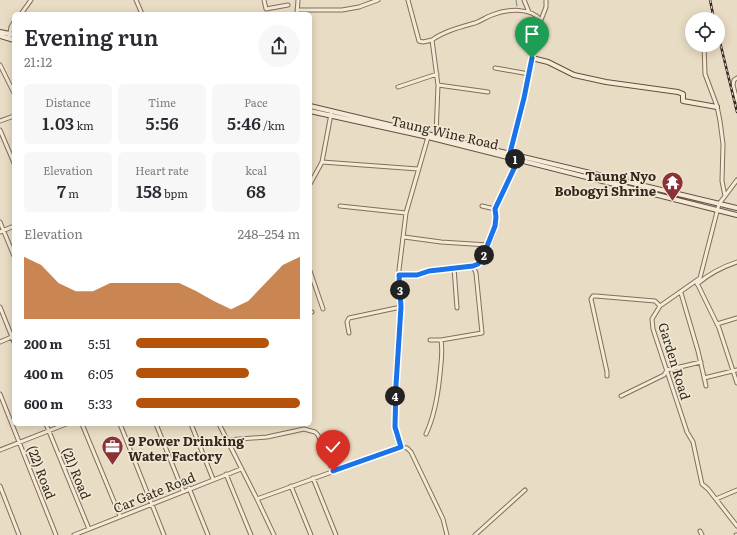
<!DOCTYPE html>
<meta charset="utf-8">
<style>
body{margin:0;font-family:Literata,serif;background:#f7f7f7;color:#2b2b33;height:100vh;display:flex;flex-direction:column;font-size:15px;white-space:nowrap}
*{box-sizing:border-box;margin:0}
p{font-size:13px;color:#7c7c81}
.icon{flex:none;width:22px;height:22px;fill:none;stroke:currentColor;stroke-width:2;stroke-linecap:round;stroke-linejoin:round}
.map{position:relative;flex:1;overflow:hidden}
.panel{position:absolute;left:12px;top:12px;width:300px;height:414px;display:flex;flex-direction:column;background:#fff;border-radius:6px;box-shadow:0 2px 10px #0003}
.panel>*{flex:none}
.buttons{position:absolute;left:685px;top:12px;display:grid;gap:8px}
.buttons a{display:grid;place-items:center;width:40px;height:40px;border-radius:50%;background:#fff;box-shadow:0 2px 10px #0003;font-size:20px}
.pin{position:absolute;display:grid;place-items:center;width:34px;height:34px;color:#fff;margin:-41px -17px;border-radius:50% 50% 50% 0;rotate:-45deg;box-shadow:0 0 4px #0007}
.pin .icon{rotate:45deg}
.km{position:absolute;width:20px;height:20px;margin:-10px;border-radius:50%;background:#222;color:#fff;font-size:11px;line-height:20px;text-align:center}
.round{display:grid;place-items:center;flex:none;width:42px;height:42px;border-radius:21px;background:#f7f7f7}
.overview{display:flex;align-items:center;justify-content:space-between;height:68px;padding:0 12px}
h1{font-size:22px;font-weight:600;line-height:30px}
.metrics{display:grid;grid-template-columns:repeat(3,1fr);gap:6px;height:68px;padding:4px 12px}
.metrics div{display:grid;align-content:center;border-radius:6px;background:#f7f7f7;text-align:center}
.metrics b{font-size:17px;font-weight:600}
.metrics small{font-size:11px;font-weight:400}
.metrics p{font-size:11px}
.chart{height:112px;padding:8px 12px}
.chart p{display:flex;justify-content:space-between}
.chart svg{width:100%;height:72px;margin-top:4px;fill:#b45309;opacity:.7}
ul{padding:0 12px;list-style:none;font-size:13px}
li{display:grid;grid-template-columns:64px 48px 1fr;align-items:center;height:30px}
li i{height:10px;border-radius:5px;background:#b45309}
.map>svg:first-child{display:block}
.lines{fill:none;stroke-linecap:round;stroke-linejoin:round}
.stream{stroke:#6d8a81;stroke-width:1}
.street-casing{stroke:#826e5c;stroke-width:5}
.secondary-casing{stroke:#63503f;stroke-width:6}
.street{stroke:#f5ead6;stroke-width:3}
.secondary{stroke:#f5ead6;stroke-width:4}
.rail-casing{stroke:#33281f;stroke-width:2.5}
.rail{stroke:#f1e7d2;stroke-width:1;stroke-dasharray:3;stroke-linecap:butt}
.route-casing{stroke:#fff;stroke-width:8}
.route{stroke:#1a73e8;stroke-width:5}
.labels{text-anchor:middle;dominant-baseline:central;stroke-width:3.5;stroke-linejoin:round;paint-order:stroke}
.street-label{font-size:13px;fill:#33281f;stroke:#f1e7d2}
.poi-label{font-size:13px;font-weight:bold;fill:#33281f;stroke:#f1e7d2;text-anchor:end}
</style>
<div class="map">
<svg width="737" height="535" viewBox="0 0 737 535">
<rect width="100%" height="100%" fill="#e9dcc4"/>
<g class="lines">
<path class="stream" d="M516,0L517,6"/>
<defs>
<path id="street" d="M136,0L142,14
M264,0L266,9L288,5
M408,0L419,41L423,42L432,40
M524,0L529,12
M297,10H342L359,7L378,0
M21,14L31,0
M297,14L298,0
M541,20L546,7V0
M9,38L11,27L14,22
M704,45L705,74L717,106L720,121L723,144L722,181L725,196
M0,65L14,93
M495,68L529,74
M737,78L734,80L733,85L737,101
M438,85L488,92
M398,87L437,74
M0,121L14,116
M0,130L14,163
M436,136L438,85L432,40C444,31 461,27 475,23C481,21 486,17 492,15C507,9 530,7 541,20L538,25L524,98L510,156
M322,162L418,169
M737,180L719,204L700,278L660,306L652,319L653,329L687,432L693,442L702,484L708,489L737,526
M310,184L322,162L331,114
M340,206L406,213
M495,209L518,160
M0,222L14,256
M0,232L14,226
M404,237L441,242L488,245
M454,268L457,308
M310,271L323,309
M399,275H417L429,271L473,266C486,259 501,223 495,209L482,206
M696,281L719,328L737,383
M697,284C709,274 722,267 737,262
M681,293L698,351L706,386
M0,307L14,342
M310,312H312
M717,324L737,318
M349,333L347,322L349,318L401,307
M430,340H441L482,333L476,273L473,266
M0,342L14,336
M607,376V372L591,299L593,296H596L655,301L660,306
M704,378L737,370
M0,394L56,535
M621,396L664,375L667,370L701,362
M46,424L89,529
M82,424L120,516
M120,424L164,535
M156,424L183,491
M191,424L213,479
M219,424L257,499L274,535
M426,434C435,415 438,395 440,374C441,363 443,352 441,340
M227,440L267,437L304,429L315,432L318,435L333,471
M401,447L395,427L396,385L401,307L399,270L406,213L428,137
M0,450L66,424
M226,474L251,535
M313,478L336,535
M0,486L19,535
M291,486L311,535
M189,488L208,535
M257,499L401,447L407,448L411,452L443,519L447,535
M716,499L737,490
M700,531L702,535
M74,535L241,469
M475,535L525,490
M736,535H737"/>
<path id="secondary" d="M0,32L14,35
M0,36L14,40
M532,58L548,62L574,75L606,82L678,92L683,94V101L717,107
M310,106L737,208
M310,111L428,137L737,215"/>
</defs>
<use href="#street" class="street-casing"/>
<use href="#secondary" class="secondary-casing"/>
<use href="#street" class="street"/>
<use href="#secondary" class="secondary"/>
<defs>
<path id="rail" d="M710,0L714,19
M718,34L737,112"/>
</defs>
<use href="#rail" class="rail-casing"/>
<use href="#rail" class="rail"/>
</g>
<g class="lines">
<defs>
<path id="route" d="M333,471L401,447L395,427L396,385L401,307L399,275H417L429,271L473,266L478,264L482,259L495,226L496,217L495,209L518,160L510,158V153L524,98L532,58"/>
</defs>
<use href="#route" class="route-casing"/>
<use href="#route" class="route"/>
</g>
<defs>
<symbol id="temple-pin" viewBox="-11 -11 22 30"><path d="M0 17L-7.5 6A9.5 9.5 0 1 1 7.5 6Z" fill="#8b3237" stroke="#f1e7d2"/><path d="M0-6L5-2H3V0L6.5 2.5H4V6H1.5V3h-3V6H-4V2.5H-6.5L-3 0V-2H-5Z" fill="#fff"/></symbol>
<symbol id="office-pin" viewBox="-11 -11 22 30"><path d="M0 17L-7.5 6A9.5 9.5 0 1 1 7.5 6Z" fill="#8b3237" stroke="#f1e7d2"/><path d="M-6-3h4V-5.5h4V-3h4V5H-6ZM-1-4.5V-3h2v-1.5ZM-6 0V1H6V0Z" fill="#fff"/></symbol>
</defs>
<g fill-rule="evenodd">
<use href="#temple-pin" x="660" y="170" width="25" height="34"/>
<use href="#office-pin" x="100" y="434" width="25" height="34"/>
</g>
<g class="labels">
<g class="street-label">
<text transform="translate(445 132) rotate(13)">Taung Wine Road</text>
<text transform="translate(675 361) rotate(73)">Garden Road</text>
<text transform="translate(42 472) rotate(69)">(22) Road</text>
<text transform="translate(77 473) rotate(68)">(21) Road</text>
<text transform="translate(154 492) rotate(-22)">Car Gate Road</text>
</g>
<g class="poi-label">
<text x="656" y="175">Taung Nyo<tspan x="656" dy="15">Bobogyi Shrine</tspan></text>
<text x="128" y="440" text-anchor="start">9 Power Drinking<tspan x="128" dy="15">Water Factory</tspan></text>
</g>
</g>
</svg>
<div class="buttons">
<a><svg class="icon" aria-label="locate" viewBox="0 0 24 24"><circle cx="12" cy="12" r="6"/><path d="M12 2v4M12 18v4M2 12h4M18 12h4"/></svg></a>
</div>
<div class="pin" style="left:532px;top:58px;background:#1e9e55"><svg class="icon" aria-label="arrive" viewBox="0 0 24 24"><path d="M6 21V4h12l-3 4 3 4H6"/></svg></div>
<div class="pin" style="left:333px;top:471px;background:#d93025"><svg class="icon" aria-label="check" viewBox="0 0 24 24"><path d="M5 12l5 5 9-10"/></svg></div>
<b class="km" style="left:515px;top:159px">1</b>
<b class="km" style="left:484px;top:255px">2</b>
<b class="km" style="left:400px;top:290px">3</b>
<b class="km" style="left:395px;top:396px">4</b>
<section class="panel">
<div class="overview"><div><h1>Evening run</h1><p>21:12</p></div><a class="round"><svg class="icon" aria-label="share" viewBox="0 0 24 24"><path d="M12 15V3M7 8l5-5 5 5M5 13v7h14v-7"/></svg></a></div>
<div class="metrics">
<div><p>Distance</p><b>1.03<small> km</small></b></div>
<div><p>Time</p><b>5:56</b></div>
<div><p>Pace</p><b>5:46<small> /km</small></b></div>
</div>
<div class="metrics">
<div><p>Elevation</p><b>7<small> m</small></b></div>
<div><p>Heart rate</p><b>158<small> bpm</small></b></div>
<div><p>kcal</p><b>68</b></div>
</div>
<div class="chart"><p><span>Elevation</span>248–254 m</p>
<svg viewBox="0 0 160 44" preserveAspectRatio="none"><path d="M0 44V6L10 11L20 22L30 27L40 27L50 22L60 22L70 22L80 22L90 22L100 27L110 33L120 38L130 33L140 22L150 11L160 6V44z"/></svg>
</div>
<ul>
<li><b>200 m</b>5:51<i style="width:81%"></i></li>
<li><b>400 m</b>6:05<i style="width:69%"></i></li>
<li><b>600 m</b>5:33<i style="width:100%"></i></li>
</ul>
</section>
</div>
